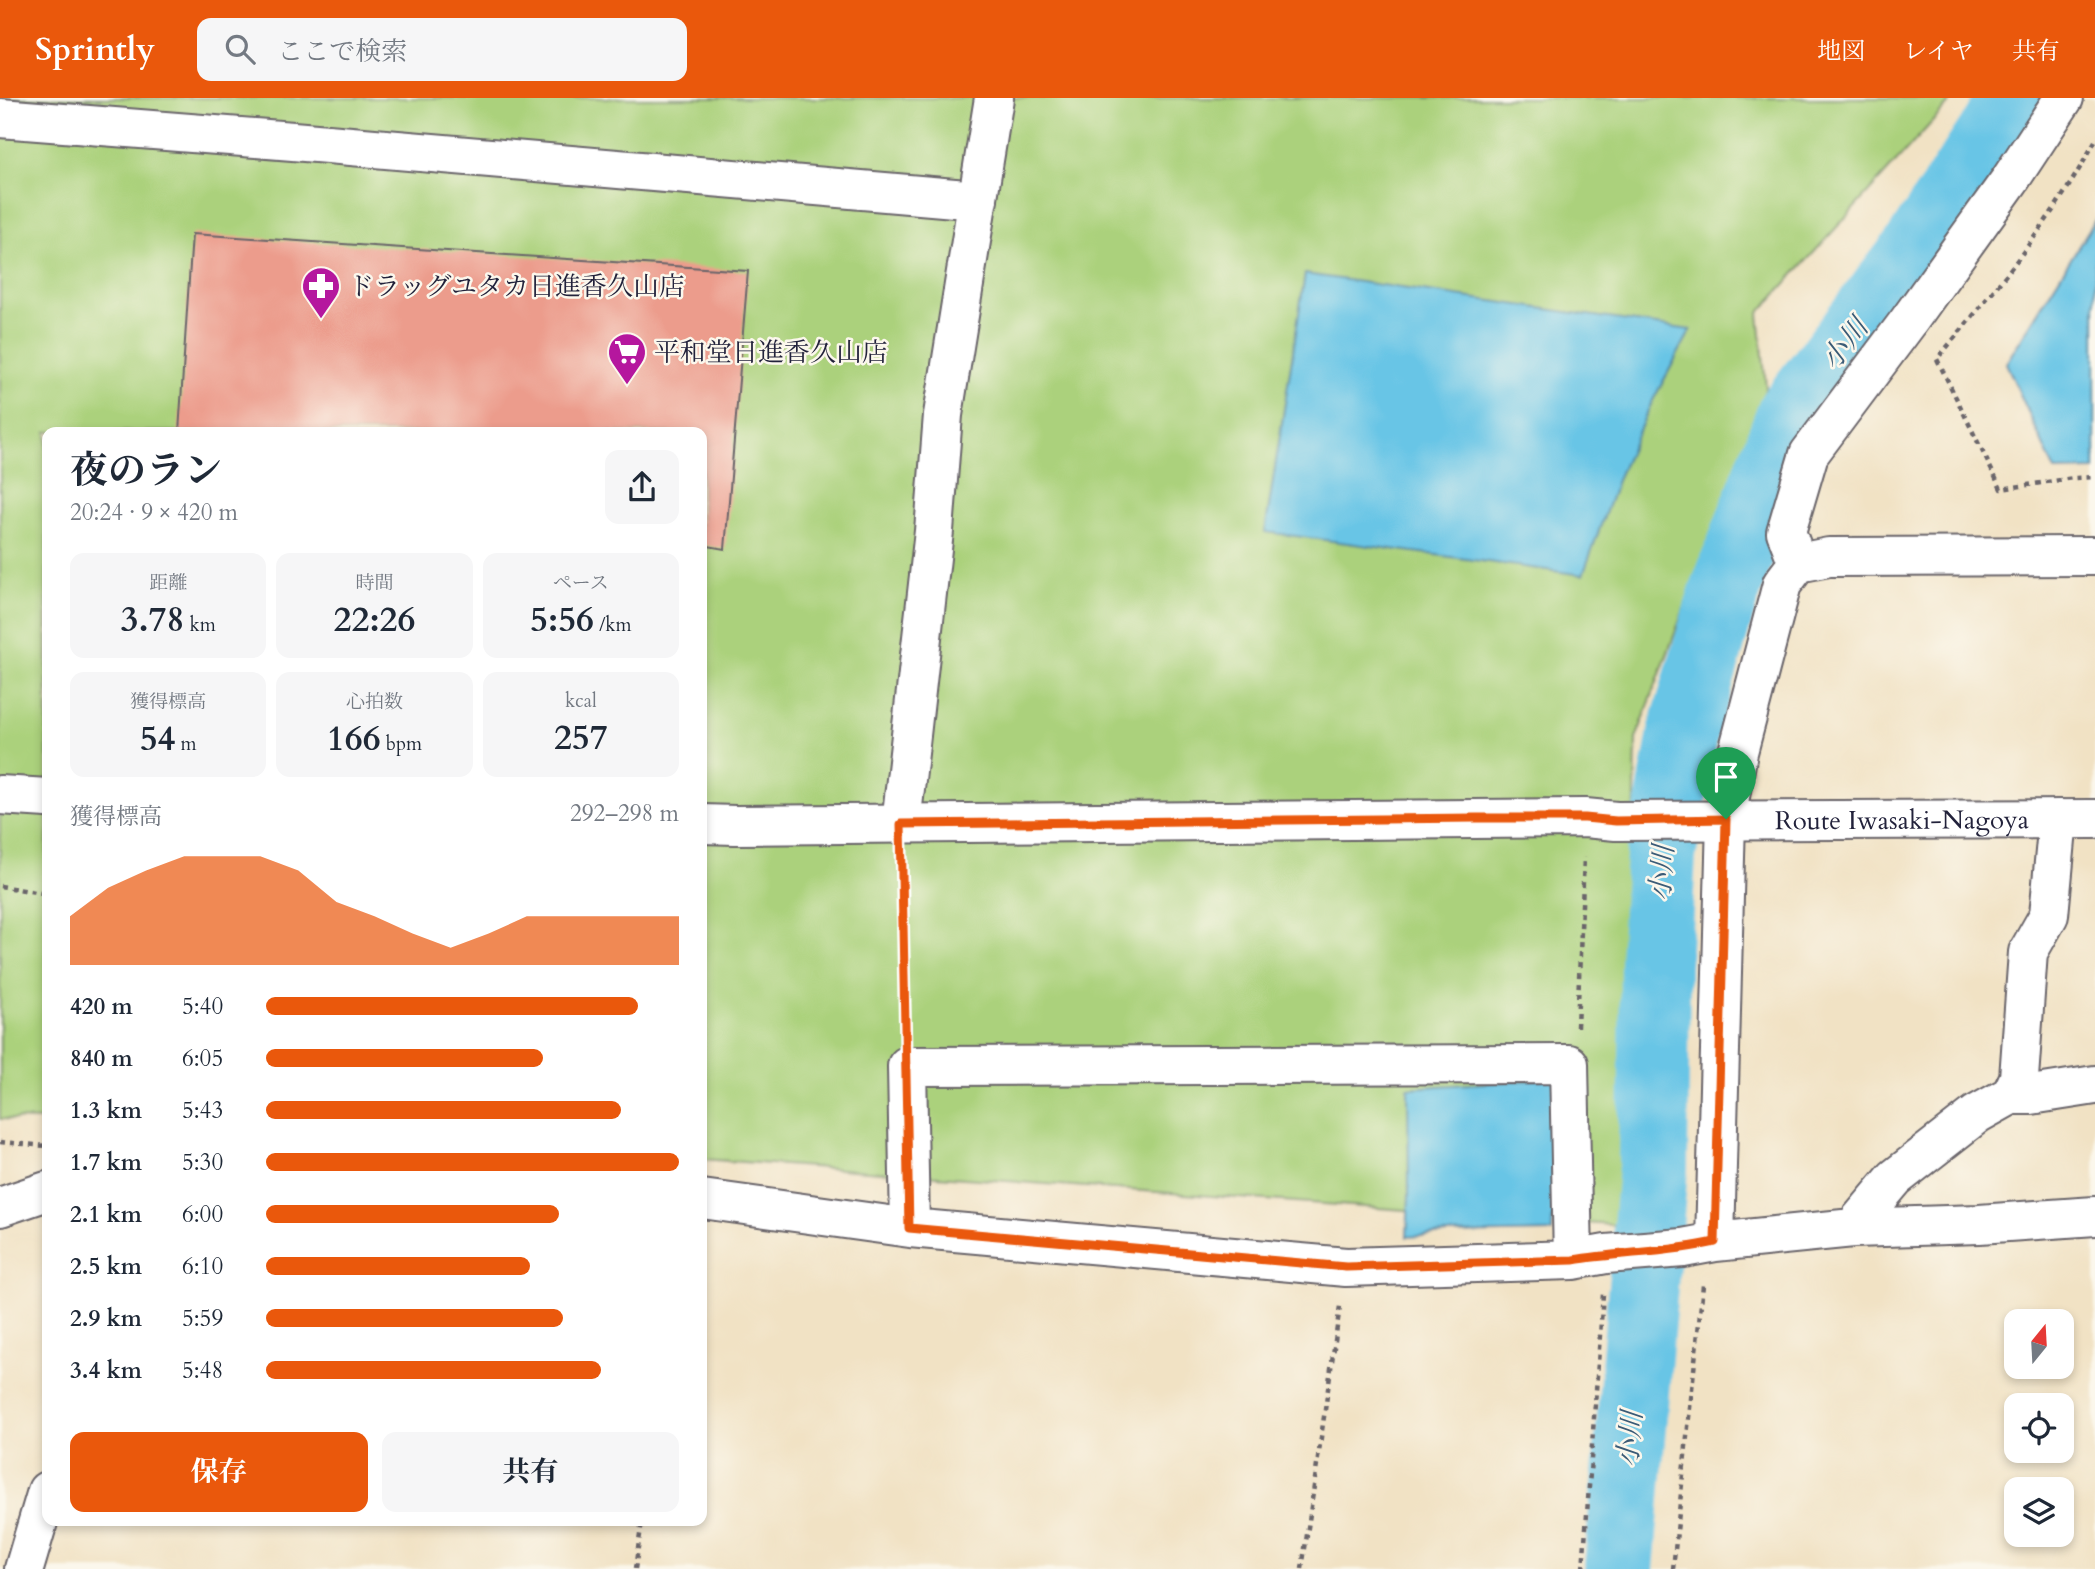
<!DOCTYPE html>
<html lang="ja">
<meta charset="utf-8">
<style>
body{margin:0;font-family:Cardo,"Noto Serif JP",serif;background:#f6f6f7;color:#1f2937;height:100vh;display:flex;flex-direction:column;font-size:26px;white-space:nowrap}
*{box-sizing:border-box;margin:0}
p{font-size:23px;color:#747a83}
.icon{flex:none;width:38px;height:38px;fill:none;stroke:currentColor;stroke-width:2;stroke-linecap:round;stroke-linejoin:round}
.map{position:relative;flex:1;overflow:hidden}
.details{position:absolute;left:42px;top:329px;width:665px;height:1099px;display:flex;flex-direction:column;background:#fff;border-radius:14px;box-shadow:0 4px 10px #0003}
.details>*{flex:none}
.needle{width:46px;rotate:18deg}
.controls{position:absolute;left:2004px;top:1211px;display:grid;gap:14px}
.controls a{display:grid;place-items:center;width:70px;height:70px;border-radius:14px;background:#fff;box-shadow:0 4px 10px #0003;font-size:35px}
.pin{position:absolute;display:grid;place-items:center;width:60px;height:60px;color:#fff;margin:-72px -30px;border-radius:50% 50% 50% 0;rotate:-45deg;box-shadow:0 0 7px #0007}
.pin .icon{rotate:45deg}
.round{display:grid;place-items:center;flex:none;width:74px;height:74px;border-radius:14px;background:#f6f6f7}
.overview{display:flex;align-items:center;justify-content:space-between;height:119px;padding:0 28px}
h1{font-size:38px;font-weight:700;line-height:52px}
.metrics{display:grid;grid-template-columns:repeat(3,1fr);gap:10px;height:119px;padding:7px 28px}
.metrics div{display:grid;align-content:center;border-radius:14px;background:#f6f6f7;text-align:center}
.metrics b{font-size:35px;font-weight:700}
.metrics small{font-size:19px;font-weight:400}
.metrics p{font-size:19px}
.chart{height:196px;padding:14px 28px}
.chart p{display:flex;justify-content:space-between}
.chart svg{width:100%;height:126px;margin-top:7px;fill:#ea580c;opacity:.7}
.primary-button{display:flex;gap:14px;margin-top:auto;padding:14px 28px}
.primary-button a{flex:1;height:80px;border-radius:14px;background:#ea580c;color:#fff;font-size:28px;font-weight:700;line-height:80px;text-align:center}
.primary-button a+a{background:#f6f6f7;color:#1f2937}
ul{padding:0 28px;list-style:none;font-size:23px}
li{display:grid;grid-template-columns:112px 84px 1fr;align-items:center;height:52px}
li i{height:18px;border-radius:9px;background:#ea580c}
header{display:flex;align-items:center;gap:42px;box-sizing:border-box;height:98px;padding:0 35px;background:#ea580c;color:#fff}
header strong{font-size:33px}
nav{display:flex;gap:38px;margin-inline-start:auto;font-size:24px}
.search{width:490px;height:63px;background:#f6f6f7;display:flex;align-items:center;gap:18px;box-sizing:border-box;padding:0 24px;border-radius:14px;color:#747a83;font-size:26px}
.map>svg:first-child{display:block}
.green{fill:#abd17b;stroke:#667a5b;stroke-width:2}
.water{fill:#67c5e6;stroke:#447490;stroke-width:2}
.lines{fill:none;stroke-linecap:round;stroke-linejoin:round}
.river{stroke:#67c5e6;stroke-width:70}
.building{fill:#ec9c8c}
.minor-casing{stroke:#6a656b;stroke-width:42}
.major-casing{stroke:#6a656b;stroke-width:42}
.path{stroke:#6a656b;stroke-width:4.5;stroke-dasharray:5 5;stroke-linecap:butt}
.minor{stroke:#fff;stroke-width:38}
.major{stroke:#fff;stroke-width:38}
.route-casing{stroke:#fff;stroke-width:14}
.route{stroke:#ea580c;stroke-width:9}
.labels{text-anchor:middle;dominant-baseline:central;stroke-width:5;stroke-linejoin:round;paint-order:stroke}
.poi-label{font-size:26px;fill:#22223b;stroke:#fbf7ec;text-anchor:start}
.street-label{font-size:26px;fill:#22223b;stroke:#fbf7ec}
.water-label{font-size:28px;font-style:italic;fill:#3a5b77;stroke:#fbf7ec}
</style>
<header>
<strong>Sprintly</strong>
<div class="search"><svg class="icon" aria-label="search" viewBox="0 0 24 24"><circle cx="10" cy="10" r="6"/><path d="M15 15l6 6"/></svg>ここで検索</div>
<nav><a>地図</a><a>レイヤ</a><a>共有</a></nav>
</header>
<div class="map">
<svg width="2095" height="1471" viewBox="0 0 2095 1471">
<rect width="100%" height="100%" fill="#fbf7ec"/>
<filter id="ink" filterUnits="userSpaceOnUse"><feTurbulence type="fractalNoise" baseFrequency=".0143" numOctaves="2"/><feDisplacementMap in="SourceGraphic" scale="14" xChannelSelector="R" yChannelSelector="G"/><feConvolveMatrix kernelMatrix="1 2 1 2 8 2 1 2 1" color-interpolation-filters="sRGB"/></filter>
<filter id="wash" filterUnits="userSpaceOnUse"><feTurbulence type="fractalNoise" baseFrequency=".00686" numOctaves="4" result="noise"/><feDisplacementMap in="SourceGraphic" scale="28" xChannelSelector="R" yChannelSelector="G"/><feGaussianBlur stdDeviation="1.57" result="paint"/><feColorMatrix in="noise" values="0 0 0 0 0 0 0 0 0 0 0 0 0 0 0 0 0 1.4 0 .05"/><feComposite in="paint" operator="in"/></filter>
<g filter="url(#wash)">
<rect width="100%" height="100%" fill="#f1e2c4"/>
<path class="green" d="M0,0H1954L1759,215L1766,289L1636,641L1626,1128L702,1061V334H47V1022L0,1021Z"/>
<path class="water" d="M2095,122V372L2055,373L2006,265Z
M1305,176L1691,232L1651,306L1619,377L1583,477L1265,434Z
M1559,980L1552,1134L1448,1136L1407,1139L1409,1098L1408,990Z"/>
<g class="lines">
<path class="river" d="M1619,1471L1653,1070L1655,867L1661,757L1683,636L1723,499L1792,314L1918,150L1997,29L2013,0"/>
</g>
<g id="blocks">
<path class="building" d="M192,136L748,173L725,451L702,447V334H179Z"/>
</g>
</g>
<g filter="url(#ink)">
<use href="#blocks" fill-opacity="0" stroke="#6a656b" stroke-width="2"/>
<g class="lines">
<defs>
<path id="minor" d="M0,20L293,43L978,102
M1798,465L1786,434L1809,356L1908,224L2010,82L2064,0
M901,726L934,433L943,317L994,0
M2011,997H2031L2095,987
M702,1101L910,1130L1346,1169L1573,1162L1606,1156L1683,1150L1715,1144L1853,1130L1979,1126L2095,1118
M0,1109L47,1093
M910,1130L907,968L1569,966L1573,1162
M1853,1130L1895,1080L1977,1016L2011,997L2019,980L2028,854L2049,817L2058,721
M1715,1144L1726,721L1738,654L1782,486L1798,465L1829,459L2095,458
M24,1471L47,1393"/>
<g id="major">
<path d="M0,697L47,700"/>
<path id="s1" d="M702,726L735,727L1585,720L1616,723L2095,721"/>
</g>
</defs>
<use href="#minor" class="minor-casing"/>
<use href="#major" class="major-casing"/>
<path class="path" d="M2095,43C2053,122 1994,193 1937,261L2001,391L2073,380L2095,379
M902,765L906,931
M0,788L47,796
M1577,929L1584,759
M0,1044L47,1048
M635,1471L642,1423
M1302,1471L1340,1208
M1583,1471L1603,1196
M1673,1471L1703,1187"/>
<use href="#minor" class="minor"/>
<use href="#major" class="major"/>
</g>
</g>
<g class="lines" filter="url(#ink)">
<defs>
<path id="route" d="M1476,720H1585L1616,723L1726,721L1715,1144C1668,1155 1620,1154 1573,1162L1346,1169L909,1130L901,726Z"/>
</defs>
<use href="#route" class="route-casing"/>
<use href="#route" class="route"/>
</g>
<defs>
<symbol id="pharmacy-pin" viewBox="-11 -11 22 30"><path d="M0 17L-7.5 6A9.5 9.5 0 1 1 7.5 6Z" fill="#b5179e" stroke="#fbf7ec"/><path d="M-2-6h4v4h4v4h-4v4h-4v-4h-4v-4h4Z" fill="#fff"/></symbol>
<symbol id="supermarket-pin" viewBox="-11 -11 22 30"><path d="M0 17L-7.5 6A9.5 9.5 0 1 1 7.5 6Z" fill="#b5179e" stroke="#fbf7ec"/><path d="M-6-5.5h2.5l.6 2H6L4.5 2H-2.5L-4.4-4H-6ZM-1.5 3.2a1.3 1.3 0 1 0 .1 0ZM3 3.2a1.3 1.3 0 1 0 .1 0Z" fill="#fff"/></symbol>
</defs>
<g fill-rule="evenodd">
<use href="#pharmacy-pin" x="299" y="166" width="44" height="60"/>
<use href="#supermarket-pin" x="605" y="232" width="44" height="60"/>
</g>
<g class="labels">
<g class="poi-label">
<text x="348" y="188">ドラッグユタカ日進香久山店</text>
<text x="654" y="254">平和堂日進香久山店</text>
</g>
<g class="street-label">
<text stroke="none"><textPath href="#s1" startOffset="1200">Route Iwasaki-Nagoya</textPath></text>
</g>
<g class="water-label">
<text transform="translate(1845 246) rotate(-52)">小川</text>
<text transform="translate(1662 775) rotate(-86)">小川</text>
<text transform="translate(1630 1341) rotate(-85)">小川</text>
</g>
</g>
</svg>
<div class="controls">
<a><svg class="needle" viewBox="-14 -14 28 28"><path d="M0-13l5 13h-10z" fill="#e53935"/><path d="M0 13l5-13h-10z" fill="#747a83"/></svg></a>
<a><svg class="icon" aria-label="locate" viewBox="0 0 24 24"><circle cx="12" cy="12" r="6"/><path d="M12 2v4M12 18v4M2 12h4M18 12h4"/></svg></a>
<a><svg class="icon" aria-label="layers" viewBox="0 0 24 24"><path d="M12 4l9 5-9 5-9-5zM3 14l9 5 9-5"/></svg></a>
</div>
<div class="pin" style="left:1726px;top:721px;background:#1e9e55"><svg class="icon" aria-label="arrive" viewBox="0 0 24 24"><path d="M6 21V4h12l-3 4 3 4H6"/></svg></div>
<section class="details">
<div class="overview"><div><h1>夜のラン</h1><p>20:24 · 9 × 420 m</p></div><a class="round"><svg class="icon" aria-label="share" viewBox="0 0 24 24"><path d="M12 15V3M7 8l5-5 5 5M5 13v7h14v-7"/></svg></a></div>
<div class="metrics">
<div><p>距離</p><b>3.78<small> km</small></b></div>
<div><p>時間</p><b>22:26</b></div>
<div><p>ペース</p><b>5:56<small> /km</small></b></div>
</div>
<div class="metrics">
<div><p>獲得標高</p><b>54<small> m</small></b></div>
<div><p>心拍数</p><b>166<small> bpm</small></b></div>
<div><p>kcal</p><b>257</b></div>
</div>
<div class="chart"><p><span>獲得標高</span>292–298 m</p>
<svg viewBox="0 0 160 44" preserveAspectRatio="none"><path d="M0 44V27L10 17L20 11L30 6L40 6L50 6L60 11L70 22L80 27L90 33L100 38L110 33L120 27L130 27L140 27L150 27L160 27V44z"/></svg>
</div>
<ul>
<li><b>420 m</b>5:40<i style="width:90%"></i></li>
<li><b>840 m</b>6:05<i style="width:67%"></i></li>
<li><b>1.3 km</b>5:43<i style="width:86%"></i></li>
<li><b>1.7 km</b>5:30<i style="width:100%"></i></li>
<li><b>2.1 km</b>6:00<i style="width:71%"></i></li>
<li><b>2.5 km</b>6:10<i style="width:64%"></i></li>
<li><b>2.9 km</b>5:59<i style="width:72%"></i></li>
<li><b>3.4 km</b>5:48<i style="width:81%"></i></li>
</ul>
<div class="primary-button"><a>保存</a><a>共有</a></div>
</section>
</div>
